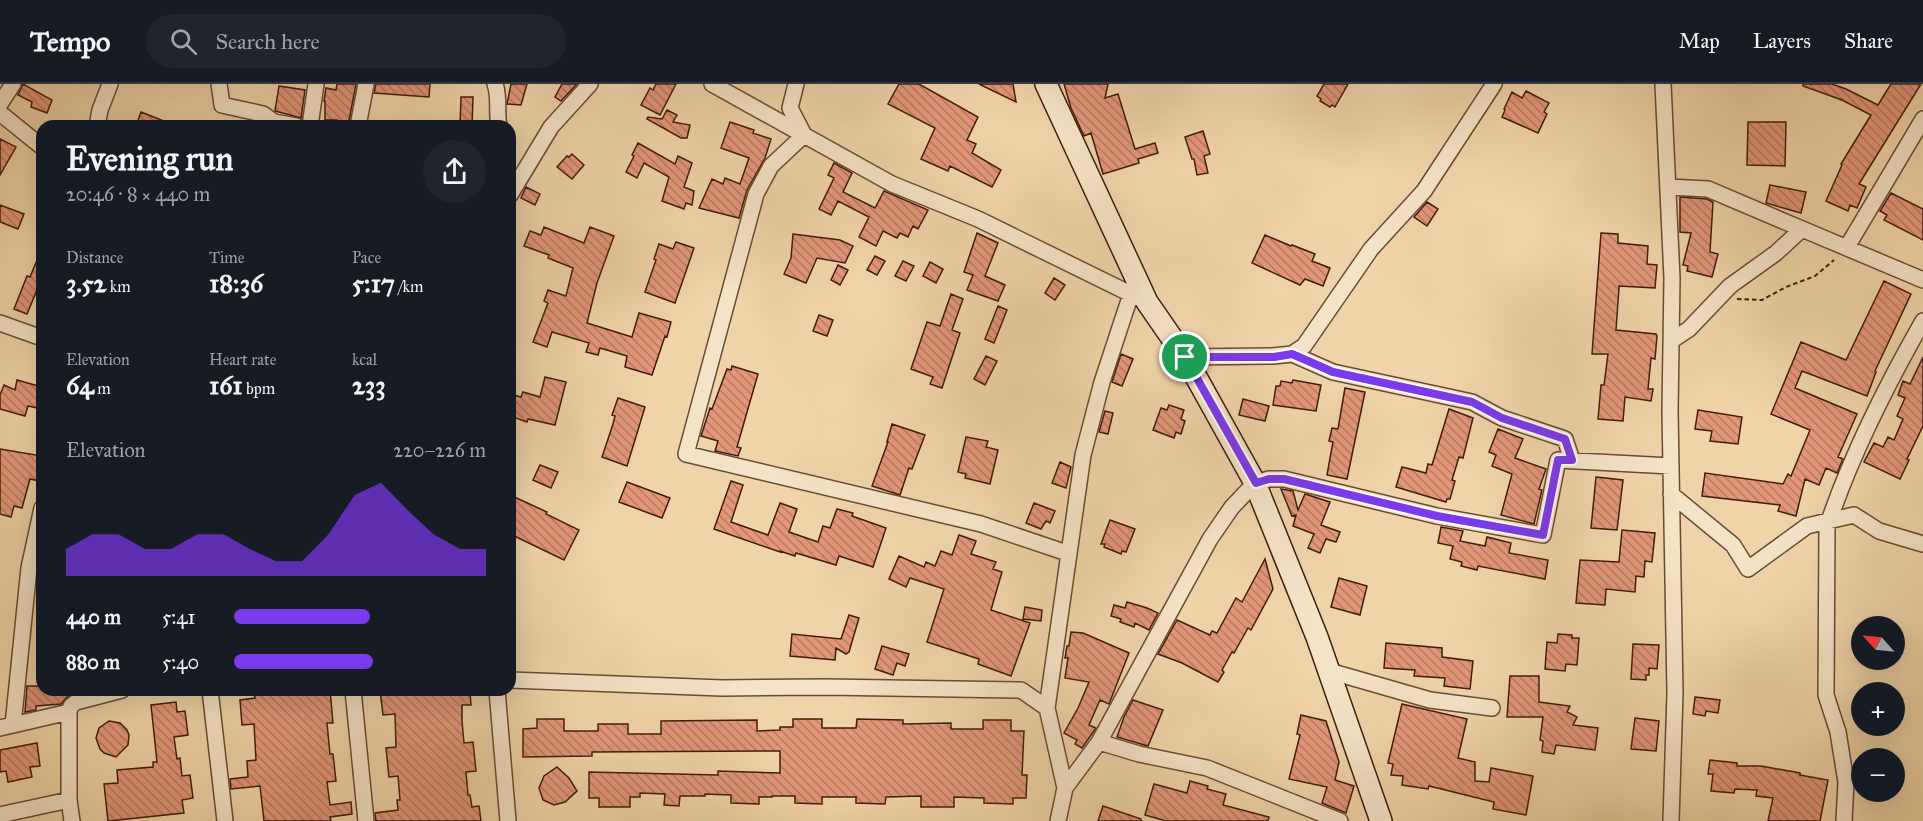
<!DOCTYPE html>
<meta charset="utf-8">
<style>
body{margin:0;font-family:"IM FELL Great Primer",serif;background:#20242c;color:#f1f3f6;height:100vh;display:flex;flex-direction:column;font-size:22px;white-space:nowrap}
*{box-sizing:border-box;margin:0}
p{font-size:20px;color:#9ea1a6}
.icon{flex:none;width:33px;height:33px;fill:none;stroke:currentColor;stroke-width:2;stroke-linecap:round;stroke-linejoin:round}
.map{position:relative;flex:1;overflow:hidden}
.panel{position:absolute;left:36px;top:36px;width:480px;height:576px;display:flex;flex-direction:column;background:#171b24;border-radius:18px;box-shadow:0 6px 24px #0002}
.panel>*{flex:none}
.needle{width:39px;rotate:297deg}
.controls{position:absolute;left:1851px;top:532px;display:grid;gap:12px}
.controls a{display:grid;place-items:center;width:54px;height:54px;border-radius:50%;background:#171b24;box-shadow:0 6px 24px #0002;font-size:30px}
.pin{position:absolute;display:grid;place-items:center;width:51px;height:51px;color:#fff;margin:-26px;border:3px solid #fff;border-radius:50%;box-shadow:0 2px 6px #0007}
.round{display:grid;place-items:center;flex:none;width:63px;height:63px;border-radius:32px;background:#20242c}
.overview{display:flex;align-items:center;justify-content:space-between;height:102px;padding:0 30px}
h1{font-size:33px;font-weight:700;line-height:45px}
.figures{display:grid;grid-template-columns:repeat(3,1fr);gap:9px;height:102px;padding:6px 30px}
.figures div{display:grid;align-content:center}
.figures b{font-size:26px;font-weight:700}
.figures small{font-size:16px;font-weight:400}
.figures p{font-size:16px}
.chart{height:168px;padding:12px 30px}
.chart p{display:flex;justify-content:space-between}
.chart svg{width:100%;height:108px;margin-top:6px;fill:#7c3aed;opacity:.7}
ul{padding:0 30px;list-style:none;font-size:20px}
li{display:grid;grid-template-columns:96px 72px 1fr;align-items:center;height:45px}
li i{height:15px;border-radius:8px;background:#7c3aed}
header{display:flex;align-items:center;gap:36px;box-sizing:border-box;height:84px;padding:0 30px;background:#171b24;border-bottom:2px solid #363941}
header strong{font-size:28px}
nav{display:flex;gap:33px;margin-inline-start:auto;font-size:21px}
.search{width:420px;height:54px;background:#20242c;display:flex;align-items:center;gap:15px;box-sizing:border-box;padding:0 21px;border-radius:33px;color:#9ea1a6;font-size:22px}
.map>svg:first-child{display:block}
.building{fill:url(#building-back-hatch);stroke:#3f1c0e;stroke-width:1.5}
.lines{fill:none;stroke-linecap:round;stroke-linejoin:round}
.street-casing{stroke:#6b4a35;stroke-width:18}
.secondary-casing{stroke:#3f1c0e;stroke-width:24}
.path{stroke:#3f1c0e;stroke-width:2;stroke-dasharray:4.5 3;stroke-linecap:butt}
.street{stroke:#f5e3c7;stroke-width:15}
.secondary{stroke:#f5e3c7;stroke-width:21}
.route-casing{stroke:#fff;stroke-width:12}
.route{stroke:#7c3aed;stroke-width:8}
</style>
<header>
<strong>Tempo</strong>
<div class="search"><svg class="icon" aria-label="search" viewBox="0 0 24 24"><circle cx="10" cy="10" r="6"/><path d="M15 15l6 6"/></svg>Search here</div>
<nav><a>Map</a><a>Layers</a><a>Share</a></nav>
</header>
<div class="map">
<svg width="1923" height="737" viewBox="0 0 1923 737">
<defs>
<pattern id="building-back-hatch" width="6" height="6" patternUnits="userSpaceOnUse" patternTransform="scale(1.5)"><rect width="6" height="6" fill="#e2967a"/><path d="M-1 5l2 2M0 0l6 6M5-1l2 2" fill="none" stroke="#b97a62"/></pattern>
</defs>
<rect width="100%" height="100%" fill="#f0d4a9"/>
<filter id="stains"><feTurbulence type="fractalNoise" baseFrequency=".00333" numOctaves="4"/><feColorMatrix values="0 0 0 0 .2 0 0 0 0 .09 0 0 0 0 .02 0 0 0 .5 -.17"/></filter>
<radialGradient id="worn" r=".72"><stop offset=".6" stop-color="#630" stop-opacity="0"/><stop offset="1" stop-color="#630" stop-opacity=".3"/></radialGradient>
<path class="building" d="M23,0L52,16L47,29L31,23L32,18L18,11Z
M337,0H356L348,42L336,41L337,36H325V17H324L326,4L336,6Z
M376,0H430L429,13L374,9Z
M511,0H527L521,21L507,20Z
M562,0H577L561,17L555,13Z
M656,0H676L660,31L641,21L650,4L653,6Z
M899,0H919L978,33L967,56L976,60L972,69L1001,86L992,103L950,82L948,87L921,75L935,44L888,20Z
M979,0H1013L1016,18Z
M1064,0H1108L1105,14L1118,10L1135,65L1155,59L1158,69L1138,75L1139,79L1103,90L1091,49L1084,52L1071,24Z
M1324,0H1348L1335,23L1332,21L1330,23L1320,17L1321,15L1317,12Z
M1803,0H1832L1846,5L1878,21L1891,0H1921L1859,100L1866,103L1857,124L1850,121L1848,127L1826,117L1842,81L1841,80L1871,31L1842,16L1803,2Z
M279,2L305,6L301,34L275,27Z
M1526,7L1549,19L1544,28L1547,30L1538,49L1502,33L1505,26L1504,25L1512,8L1522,14Z
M461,13H473L472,42H460Z
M667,26L677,31L673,38L690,41L687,54H681L647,35L648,33L662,35Z
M141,28L174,41V42H136Z
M730,38L754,46L753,49L771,55L765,74L747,106L739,134L699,124L712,95L723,100L725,94L740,100L749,74L721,64Z
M1748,38H1786L1785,82L1747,81Z
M1203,47L1210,70L1204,72L1208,89L1197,91L1194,75H1192L1185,53Z
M0,55L16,63L0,91Z
M638,59L675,80L678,72L692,79L684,103L694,107L692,121L686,119L684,125L662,117L669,93L644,79L637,94L626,88L634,72L632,71Z
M572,70L584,81L572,95L557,83L567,72L569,73Z
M834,79L852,89L843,108L875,124L884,107L928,126L918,145L913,142L908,153L900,149L897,154L883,147L876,162L859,153L869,133L838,117L831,131L819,125L834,94L828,91Z
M1770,101L1806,108L1801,129L1766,119Z
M526,103L540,110L535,121L521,114Z
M1891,109L1923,125V156L1884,136L1887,131L1880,127Z
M1680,113L1707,115L1713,118L1710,168L1718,170L1712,193L1687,187L1688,182L1683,181L1691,149L1680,148Z
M1427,118L1438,125L1427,142L1414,133Z
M0,121L24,130L18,145L0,138Z
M544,143L584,159L590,143L614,152L597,199L587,239L632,253L639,229L671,238L667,253L665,252L652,291L625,283L627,272L600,264L598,271L586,268L589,259L552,248L547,263L533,258L548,219L544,217L548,206L566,212L573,184L548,174L549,171L524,162L530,147L541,151Z
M977,149L998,159L985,192L1005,201L998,217L967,206L973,191L964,188Z
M1601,149L1618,150V159L1648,162L1647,180L1657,181L1655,204L1619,202V204L1616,246L1656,250L1657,252L1655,275L1651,274L1648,305H1653L1651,317L1625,313L1623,337L1598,335L1601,301H1604L1608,270H1592Z
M793,150L840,156L853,162L845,179L817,174L806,199L784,190L791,174Z
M1265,151L1291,162L1292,161L1315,170L1312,177L1330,184L1323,202L1305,195L1300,201L1252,179Z
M676,158L694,164L675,219L645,208L656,176L654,175L659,160L673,165Z
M42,164V208L37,206L27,230L14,225L27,192L30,193Z
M875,172L885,177L877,191L867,186Z
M903,177L914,182L906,197L895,192Z
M930,178L943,185L936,199L923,192Z
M838,181L848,186L840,201L831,196Z
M1054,194L1065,201L1055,216L1045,209Z
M1884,197L1911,210L1875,287L1876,288L1867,312L1802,287L1795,304L1857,330L1838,373L1843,375L1837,389L1826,384L1819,401L1805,395L1796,432L1778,427L1780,421L1702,412L1705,389L1783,400L1788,390L1791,392L1810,346L1771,330L1801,258L1846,276Z
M951,210L963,215L952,246L960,249L942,304L930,300L933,293L911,285L927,238L940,242Z
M998,222L1007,226L994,259L985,255Z
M819,231L833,236L827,252L813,247Z
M1121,270L1133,275L1122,302L1112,298Z
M986,272L997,277L985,301L974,295Z
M1923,273V342L1907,375L1909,376L1900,395L1864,378L1874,359L1883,363L1888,353L1894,356L1903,335L1897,332L1905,314L1898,311L1903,297L1910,300Z
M732,282L758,290L737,363L741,364L738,372L715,367L718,357L701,352L710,324L712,325L727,285L731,286Z
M545,293L566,298L555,341L528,335L527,338L510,332V310L521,313L523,308L540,313Z
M17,296L42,303V325L28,322L25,332L0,325V311L4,301L15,306Z
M1293,296L1321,301L1316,327L1273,321L1276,302H1280L1281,297L1292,299Z
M1345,304L1365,308L1347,395L1327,391L1333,358L1329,357L1332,344L1338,345Z
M618,314L645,323L627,382L602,373L613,340L615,332L612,331Z
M1243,315L1269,322L1265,337L1239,331Z
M1169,321L1184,326L1181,335L1185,337L1181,350L1176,348L1174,354L1153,346L1161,324L1167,326Z
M1449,325L1473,334L1463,374L1459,373L1452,396L1455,397L1450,415H1447L1446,418L1396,403L1402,383L1426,389L1428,380L1432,381Z
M1698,326L1742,333L1738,360L1710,357L1712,347L1695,345Z
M1105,327L1113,329L1108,350L1099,348Z
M892,340L925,351L912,385L909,384L900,411L872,402L888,358H887Z
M1498,345L1523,355L1515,374L1546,385L1539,405L1542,406L1534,440L1501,431L1512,390L1492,382L1496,371L1489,368Z
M966,353L988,357L986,363L998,366L990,400L965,394L966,390L958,388Z
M0,365L42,372L39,397L30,395L22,424L14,422L11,433L0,430Z
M1060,378L1071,383L1066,404L1052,399Z
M540,381L558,388L551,404L533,396Z
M1596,393L1623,396L1617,446L1591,444Z
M731,397L743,401L731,438L768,451L780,419L797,425L789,448L818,458L823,442L830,444L837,425L853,429L852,432L886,444L873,483L839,472L836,481L796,469L795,472L780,467V468L714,445Z
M627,398L670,414L662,434L619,418Z
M1281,405L1293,407L1298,426L1305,410L1330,418L1321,441L1340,448L1336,458L1326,455L1320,469L1308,464L1314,450L1293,442L1296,431L1292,432Z
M510,411L547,428L546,430L579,446L564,476L510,450Z
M1034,419L1055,427L1050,439L1046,437L1041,445L1026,439Z
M1110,436L1135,445L1126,468L1122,467L1121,470L1104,463L1105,460H1101Z
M1441,443L1463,447L1460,457L1485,462L1487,453L1511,459L1509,469L1548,476L1545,495L1478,482L1477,486L1461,482L1462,478L1450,475L1453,462L1438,459Z
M1622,446L1655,449L1652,478L1645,477L1644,493L1636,492L1635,508L1606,505L1605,521L1576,519L1580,476L1619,478Z
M959,451L976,457L971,470L996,478L993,485L1002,488L991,526L1030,539L1011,592L978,580L979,575L927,558L944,505L910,494L906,503L889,495L899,472L924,483L926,478L935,482L941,467L952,471Z
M1265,475L1273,505L1251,546L1248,544L1234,569L1232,568L1222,586L1224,588L1218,598L1182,579L1158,570L1177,536L1210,551L1212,547L1217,549L1236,514L1242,518Z
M1339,494L1367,502L1360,531L1331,523Z
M1127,518L1147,524L1158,529L1149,546L1135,539L1134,543L1120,538L1121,535L1111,532L1114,521L1125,524Z
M1025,523L1042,526L1041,537L1023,535Z
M849,531L859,534L849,568L846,570L836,564L835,576L790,572L792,550L841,555Z
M1071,548L1083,549L1129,569L1109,620L1100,616L1089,641L1096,644L1082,664L1075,660L1077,656L1064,649L1078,624L1089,598L1065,594L1068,574H1065L1067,562H1069Z
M1558,550L1572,551V554H1579L1577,581L1566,580L1565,587L1545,585L1547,558L1557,559Z
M1386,559L1442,564V573L1473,577L1470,605L1444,602L1445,594L1414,592L1415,586L1384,584Z
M1633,560L1659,561L1657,585L1649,584V591H1646V596L1631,595Z
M882,562L909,570L905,582L897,579L893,591L875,585Z
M1510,592H1539V618L1570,622L1567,628L1577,633L1573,641L1598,644L1595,666L1556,661L1554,670L1542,668L1543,657L1540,656L1543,633H1507Z
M27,602H42V606H69V611L61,620L36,622V626L25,628Z
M254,606H330L333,639H327L330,670H333L336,697L327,698L330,721L351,718L352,730L330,733L331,737H264L260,702L231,705L230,695L248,693L247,677L256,676L254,640L242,641L240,616L255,614Z
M380,606H466V610L470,609L471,621H462V637L464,659L473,658L476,687L466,688L468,711H470L472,723L479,722L481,737H376L375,729L398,726L397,716H400L398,692L389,693L386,664L396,663L395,630L383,631Z
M1695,613L1720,616L1718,629L1706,627L1705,632L1693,630Z
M1133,616L1163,626L1148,662L1117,653L1124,633Z
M176,618L177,628L185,627L188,651L174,653L177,675L180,674L182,692L190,691L193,714L182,716L184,729L108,737L104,700L118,699L117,686L153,683V678H157L151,621Z
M1402,620L1467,635L1458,674L1475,678V697L1489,698L1491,684L1533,692L1526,731L1493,725L1494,718L1429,702L1428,705L1402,701L1403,692L1391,691L1393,680L1388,679Z
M1301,631L1326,637L1339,678L1335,696L1354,702L1346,729L1322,719L1327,703L1289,695L1300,651L1297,650Z
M1635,634L1659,637L1656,667L1631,665Z
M537,635H564V647H598V640H628V650H661V637L757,636V647L780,646V643H793V635H822V644H856L857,635L903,636V640L951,639V645H983V636H1011V647H1024L1022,691H1027L1026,714H1013V720L984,719V714L954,713V723H921V712L886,713L885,720L856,719V713H822V720L795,719V712H772V713H759V720L731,719V711L705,710V712H680L679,722L664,721L665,710L640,709V713H630V723H599V714H589V688L718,691V687L780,689V667L592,668V672L523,673V645L537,644Z
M109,637L120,639L127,646L129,651L128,661L116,673L104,669L100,665L96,654L99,644Z
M37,659L40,682L30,683L32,693L8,698L6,687L0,688V666Z
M1710,676L1737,679V682H1761L1800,689V691L1828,696L1820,737H1768L1773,714L1756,712L1757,706L1735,705L1734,709L1711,707L1713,690H1708Z
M557,683L569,694L577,707L565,718L554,721L543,716L539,704L544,692Z
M1190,697L1208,702L1207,705L1226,710L1223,721L1269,733L1268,737H1166L1145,731L1154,700L1187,709Z
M1103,722L1141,735V737H1098Z"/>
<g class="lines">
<defs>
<path id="street" d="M219,0L222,21L263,30L274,38L296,42
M495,0C500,13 496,28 499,42
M712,0L892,100L978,135L1147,218
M796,0L790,24L804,51L771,82L756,110L686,370L981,440L1067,469
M1663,0L1672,194L1670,327L1675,609L1671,737
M0,20L13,0
M0,29L42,63
M97,42L100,26L110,0
M310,42L316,0
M358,42L366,0
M1668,103L1708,105L1802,145
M510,111L551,43L590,0
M1847,163L1923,35
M0,239L42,254
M1671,257L1689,245L1730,202L1776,169L1802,145L1923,196
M1292,270L1333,288L1472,318L1502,334L1565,355L1572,376
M1185,273L1273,272L1292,270L1304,262L1371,165L1424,107L1494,0
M1671,410L1733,461L1748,485L1807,442L1854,431L1879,447L1923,460
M1329,587L1430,616L1492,624
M510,596L722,604L825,603L1021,606L1047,624L1065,704L1058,737
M210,606L225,737
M353,606L366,737
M497,606L508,737
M1047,624L1083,371L1102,298L1131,210
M13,641L29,484L42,424
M0,644L69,628
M1099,658L1139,670L1207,684L1340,737
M1065,704L1099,658L1210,455L1232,423L1255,399L1269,395H1284L1437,432L1543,451L1558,376L1671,382
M0,731L69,716
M72,737L69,716V628L71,622L76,618L122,606
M1844,737L1846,698L1838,648L1826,611L1827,443C1851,371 1886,302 1923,237"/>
<path id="secondary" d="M1046,0L1147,218L1185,273L1255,399L1317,553L1381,737"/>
</defs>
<use href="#street" class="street-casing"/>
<use href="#secondary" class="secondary-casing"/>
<path class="path" d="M1737,215L1762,216L1786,203L1815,192L1834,176"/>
<use href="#street" class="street"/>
<use href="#secondary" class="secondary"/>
</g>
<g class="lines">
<defs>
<path id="route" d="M1292,270L1333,288L1472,318L1502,334L1565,355L1572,376H1558L1543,451L1437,432L1284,395H1269L1256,399L1185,273H1274Z"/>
</defs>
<use href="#route" class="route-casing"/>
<use href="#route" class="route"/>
</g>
<rect width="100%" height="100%" filter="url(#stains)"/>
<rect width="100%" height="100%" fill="url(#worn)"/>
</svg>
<div class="controls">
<a><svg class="needle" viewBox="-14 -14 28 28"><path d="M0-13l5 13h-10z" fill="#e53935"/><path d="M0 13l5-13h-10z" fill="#9ea1a6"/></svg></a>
<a>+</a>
<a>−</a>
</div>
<div class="pin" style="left:1185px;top:273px;background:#1e9e55"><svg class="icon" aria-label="arrive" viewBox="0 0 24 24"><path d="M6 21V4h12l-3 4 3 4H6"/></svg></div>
<section class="panel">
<div class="overview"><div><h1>Evening run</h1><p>20:46 · 8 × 440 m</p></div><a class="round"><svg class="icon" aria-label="share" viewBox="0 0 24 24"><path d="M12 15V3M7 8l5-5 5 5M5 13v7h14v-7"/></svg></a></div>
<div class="figures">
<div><p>Distance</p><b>3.52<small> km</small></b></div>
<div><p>Time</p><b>18:36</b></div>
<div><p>Pace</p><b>5:17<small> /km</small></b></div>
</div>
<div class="figures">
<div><p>Elevation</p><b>64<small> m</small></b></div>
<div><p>Heart rate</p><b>161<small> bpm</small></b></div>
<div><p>kcal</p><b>233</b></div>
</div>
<div class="chart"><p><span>Elevation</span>220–226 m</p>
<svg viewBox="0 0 160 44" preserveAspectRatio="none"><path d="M0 44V33L10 27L20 27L30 33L40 33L50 27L60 27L70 33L80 38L90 38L100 27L110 11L120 6L130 17L140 27L150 33L160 33V44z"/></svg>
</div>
<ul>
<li><b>440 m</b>5:41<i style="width:54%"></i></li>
<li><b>880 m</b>5:40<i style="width:55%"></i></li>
</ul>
</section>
</div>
